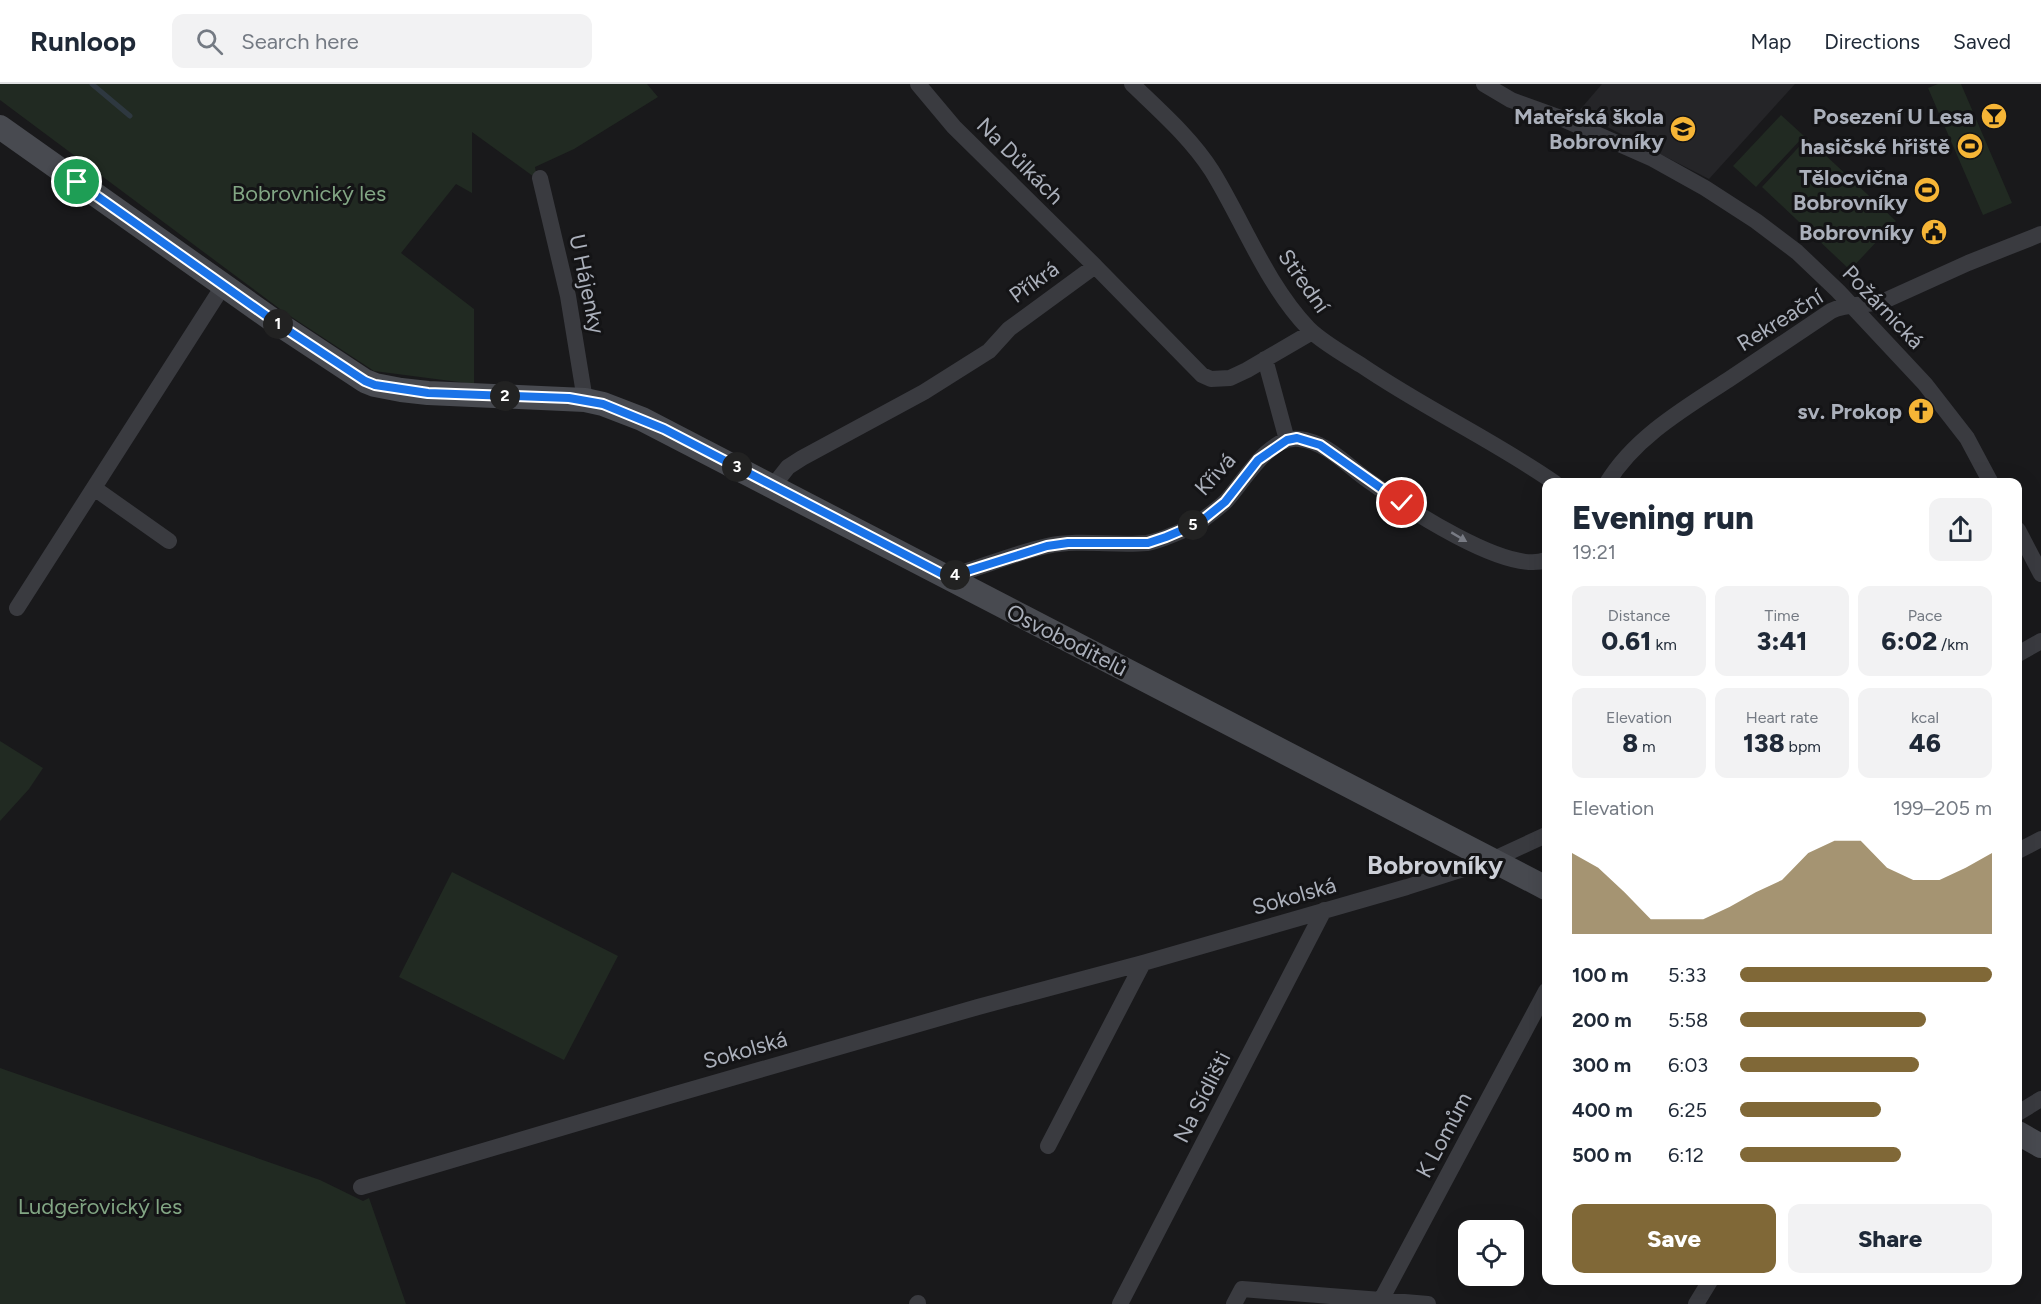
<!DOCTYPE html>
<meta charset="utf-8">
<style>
body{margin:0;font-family:Figtree,sans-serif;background:#f2f2f3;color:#1f2937;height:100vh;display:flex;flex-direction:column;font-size:22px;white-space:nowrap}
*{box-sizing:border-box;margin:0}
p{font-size:20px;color:#747a83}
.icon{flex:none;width:33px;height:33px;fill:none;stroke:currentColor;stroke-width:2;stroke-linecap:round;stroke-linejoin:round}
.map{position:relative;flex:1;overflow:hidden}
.side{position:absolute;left:1542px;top:394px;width:480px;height:807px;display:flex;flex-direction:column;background:#fff;border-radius:12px;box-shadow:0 6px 24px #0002}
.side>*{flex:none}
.buttons{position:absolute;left:1458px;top:1136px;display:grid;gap:12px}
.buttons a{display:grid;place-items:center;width:66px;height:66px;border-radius:12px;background:#fff;box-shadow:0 6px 24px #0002;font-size:30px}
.pin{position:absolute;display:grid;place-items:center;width:51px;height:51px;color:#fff;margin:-26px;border:3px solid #fff;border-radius:50%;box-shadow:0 2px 6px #0007}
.km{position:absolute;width:30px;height:30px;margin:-15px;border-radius:50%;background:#222;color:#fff;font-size:16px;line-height:30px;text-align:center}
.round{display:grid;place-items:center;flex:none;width:63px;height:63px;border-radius:12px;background:#f2f2f3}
.overview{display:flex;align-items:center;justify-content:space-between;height:102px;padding:0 30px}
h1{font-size:33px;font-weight:800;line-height:45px}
.metrics{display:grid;grid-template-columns:repeat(3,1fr);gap:9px;height:102px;padding:6px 30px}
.metrics div{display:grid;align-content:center;border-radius:12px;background:#f2f2f3;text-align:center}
.metrics b{font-size:26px;font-weight:800}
.metrics small{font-size:16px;font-weight:400}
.metrics p{font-size:16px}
.chart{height:168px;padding:12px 30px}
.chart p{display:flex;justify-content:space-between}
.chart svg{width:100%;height:108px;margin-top:6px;fill:#806837;opacity:.7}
.button{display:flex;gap:12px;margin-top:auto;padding:12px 30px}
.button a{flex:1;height:69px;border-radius:12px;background:#806837;color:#fff;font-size:24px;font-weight:800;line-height:69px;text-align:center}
.button a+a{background:#f2f2f3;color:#1f2937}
ul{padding:0 30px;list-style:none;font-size:20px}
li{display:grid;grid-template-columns:96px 72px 1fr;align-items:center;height:45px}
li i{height:15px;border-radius:8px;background:#806837}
header{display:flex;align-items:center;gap:36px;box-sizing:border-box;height:84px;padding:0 30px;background:#fff;border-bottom:2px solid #e0e1e3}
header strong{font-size:28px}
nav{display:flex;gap:33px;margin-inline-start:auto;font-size:21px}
.search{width:420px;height:54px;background:#f2f2f3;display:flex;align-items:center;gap:15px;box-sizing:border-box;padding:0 21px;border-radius:12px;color:#747a83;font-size:22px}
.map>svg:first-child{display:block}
.built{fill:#252528}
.green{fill:#212a22}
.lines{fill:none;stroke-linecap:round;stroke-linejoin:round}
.stream{stroke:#2e3840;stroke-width:5}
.street{stroke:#3a3b40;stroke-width:16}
.secondary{stroke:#484a50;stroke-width:24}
.oneway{fill:#787b84}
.route-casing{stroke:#fff;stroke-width:12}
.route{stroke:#1a73e8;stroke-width:8}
.labels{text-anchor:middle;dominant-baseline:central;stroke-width:6;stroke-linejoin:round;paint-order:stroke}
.poi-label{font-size:22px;font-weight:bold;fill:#abb0bb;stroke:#141416;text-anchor:end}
.street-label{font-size:22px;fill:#abb0bb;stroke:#141416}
.park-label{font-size:22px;fill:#82a684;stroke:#141416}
.quarter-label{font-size:26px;font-weight:bold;fill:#cccfd7;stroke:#141416}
</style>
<header>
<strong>Runloop</strong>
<div class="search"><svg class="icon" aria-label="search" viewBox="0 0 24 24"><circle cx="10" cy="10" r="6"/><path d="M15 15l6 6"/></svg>Search here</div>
<nav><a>Map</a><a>Directions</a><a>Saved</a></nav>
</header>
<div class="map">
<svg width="2041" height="1220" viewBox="0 0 2041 1220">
<rect width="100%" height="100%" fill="#19191b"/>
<path class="built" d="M1602,0H1795L1709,95L1578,28Z"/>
<path class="green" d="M0,0H647L658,13L574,65L535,83L537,95L472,48V109L456,100L401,169L474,225V300L374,287L284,228L0,16Z
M1938,0H1961L2012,119L1983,131L1928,4Z
M1781,31L1804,52L1756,103L1733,82Z
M1807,54L1896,137L1850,186L1762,103Z
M0,657L43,684L29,705L0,737Z
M452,788L618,872L564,976L399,893Z
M0,984L320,1096L363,1117L369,1114L406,1220H0Z"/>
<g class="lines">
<path class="stream" d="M92,0L130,32"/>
<path class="street" d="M918,0L954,43L1095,182
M1132,0C1160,27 1191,54 1212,87C1244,139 1266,200 1309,245C1322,258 1345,271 1361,281C1424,324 1493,356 1555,399
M1484,0L1511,16L1558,33L1653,75L1705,104L1756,137L1797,168L1838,207L1925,300L1967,354L1991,399
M540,94L568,212L585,316
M1265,275L1287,356
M1607,399C1635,353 1685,324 1728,296C1762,273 1797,250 1831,227C1847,219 1867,222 1884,217L1968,179L2041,150
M773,402L788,383L802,374L924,308L989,267L1009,245L1095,182L1202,291L1211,295L1230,294L1247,286L1312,248
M94,404L169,457
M2018,446L2041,490
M948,493C980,484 1015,469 1047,462C1080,455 1114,462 1147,459C1160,457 1190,444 1201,437C1209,431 1219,424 1226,417C1243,399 1269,351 1299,355C1328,358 1349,384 1372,399C1405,423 1507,491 1546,476
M17,524L223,202
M2018,570L2041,557
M2018,767L2041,755
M2018,1029L2041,1015
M1048,1062L1143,879
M361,1103L669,1012L978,923L1143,879L1407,803L1492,776L1546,751
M1381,1216L1428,1220
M917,1220L918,1219
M1120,1220L1324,826
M1234,1220L1242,1205L1381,1216L1546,907
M1696,1220L1710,1197"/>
<path class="secondary" d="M0,43L274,237L365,297L375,301L401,306L428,309L585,316L603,320L642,335L1546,804
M2018,1049L2041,1062"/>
</g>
<defs><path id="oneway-solid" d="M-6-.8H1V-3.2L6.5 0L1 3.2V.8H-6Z" transform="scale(1.5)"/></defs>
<use class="oneway" href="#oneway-solid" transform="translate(1459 453) rotate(31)"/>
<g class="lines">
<defs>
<path id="route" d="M77,98L274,237L365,297L375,301L428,309L569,314L603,320L664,345L948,493L1047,462L1068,459H1148L1166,453L1199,439L1225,418L1258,376L1287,356L1297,354L1320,361L1402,419"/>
</defs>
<use href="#route" class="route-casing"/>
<use href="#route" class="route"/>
</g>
<defs>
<symbol id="bar-disc" viewBox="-11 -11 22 22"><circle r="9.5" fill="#f6b536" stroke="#141416"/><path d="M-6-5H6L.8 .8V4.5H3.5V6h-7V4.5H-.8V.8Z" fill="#111"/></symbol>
<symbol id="school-disc" viewBox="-11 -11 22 22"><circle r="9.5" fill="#f6b536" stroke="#141416"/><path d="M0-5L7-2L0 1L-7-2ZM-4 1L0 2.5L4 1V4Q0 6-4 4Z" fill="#111"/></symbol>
<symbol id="stadium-disc" viewBox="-11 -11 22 22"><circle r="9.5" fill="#f6b536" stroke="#141416"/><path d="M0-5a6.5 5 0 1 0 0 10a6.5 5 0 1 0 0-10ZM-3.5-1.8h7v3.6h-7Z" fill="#111"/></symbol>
<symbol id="civic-disc" viewBox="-11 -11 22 22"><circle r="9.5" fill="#f6b536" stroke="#141416"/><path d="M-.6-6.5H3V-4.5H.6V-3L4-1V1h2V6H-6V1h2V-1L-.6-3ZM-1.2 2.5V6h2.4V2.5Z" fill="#111"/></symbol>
<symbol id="church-disc" viewBox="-11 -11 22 22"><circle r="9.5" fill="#f6b536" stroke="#141416"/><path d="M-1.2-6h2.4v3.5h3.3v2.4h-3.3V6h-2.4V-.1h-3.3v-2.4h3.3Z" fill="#111"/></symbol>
</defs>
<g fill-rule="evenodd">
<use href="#bar-disc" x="1979" y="17" width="30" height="30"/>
<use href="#school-disc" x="1668" y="30" width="30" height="30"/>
<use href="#stadium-disc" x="1955" y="47" width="30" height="30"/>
<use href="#stadium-disc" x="1912" y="91" width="30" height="30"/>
<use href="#civic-disc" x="1919" y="133" width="30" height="30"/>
<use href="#church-disc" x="1906" y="312" width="30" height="30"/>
</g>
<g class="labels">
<g class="poi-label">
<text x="1664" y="32">Mateřská škola<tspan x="1664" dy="25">Bobrovníky</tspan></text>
<text x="1974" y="32">Posezení U Lesa</text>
<text x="1950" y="62">hasičské hřiště</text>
<text x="1908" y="93">Tělocvična<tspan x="1908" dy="25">Bobrovníky</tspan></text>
<text x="1914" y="148">Bobrovníky</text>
<text x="1902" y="327">sv. Prokop</text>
</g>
<g class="street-label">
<text transform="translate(1020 77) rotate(45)">Na Důlkách</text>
<text transform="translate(1304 197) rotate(55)">Střední</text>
<text transform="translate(1034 198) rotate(-36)">Příkrá</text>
<text transform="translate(587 200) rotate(78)">U Hájenky</text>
<text transform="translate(1883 223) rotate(46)">Požárnická</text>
<text transform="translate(1780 236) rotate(-32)">Rekreační</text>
<text transform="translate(1215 390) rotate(-48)">Křivá</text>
<text transform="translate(1067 556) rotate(27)">Osvoboditelů</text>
<text transform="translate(1294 812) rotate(-16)">Sokolská</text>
<text transform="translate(745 966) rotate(-16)">Sokolská</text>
<text transform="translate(1202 1013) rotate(-63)">Na Sídlišti</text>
<text transform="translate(1444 1051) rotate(-62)">K Lomům</text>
</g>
<g class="park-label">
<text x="309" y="109">Bobrovnický les</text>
<text x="100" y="1122">Ludgeřovický les</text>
</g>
<g class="quarter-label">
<text x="1435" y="781">Bobrovníky</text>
</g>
</g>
</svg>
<div class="buttons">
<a><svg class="icon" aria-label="locate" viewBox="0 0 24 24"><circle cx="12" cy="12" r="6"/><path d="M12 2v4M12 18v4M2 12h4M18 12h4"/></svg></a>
</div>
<div class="pin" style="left:77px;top:98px;background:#1e9e55"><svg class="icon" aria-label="arrive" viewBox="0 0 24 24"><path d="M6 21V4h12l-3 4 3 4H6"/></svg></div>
<div class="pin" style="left:1402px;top:419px;background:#d93025"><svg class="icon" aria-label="check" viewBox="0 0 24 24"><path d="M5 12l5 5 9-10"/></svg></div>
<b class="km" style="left:278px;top:240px">1</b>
<b class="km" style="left:505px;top:312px">2</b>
<b class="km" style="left:737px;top:383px">3</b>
<b class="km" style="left:955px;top:491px">4</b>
<b class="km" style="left:1193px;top:441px">5</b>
<section class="side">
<div class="overview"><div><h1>Evening run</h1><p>19:21</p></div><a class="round"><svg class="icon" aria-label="share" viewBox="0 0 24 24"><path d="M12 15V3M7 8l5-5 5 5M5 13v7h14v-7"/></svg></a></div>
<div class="metrics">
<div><p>Distance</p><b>0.61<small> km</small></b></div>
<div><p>Time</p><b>3:41</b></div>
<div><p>Pace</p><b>6:02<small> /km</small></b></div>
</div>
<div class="metrics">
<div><p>Elevation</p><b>8<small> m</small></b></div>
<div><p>Heart rate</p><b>138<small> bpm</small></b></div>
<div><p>kcal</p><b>46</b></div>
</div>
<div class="chart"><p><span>Elevation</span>199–205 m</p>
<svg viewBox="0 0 160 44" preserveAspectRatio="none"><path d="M0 44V11L10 17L20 27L30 38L40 38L50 38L60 33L70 27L80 22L90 11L100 6L110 6L120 17L130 22L140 22L150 17L160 11V44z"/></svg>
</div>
<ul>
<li><b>100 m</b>5:33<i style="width:100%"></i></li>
<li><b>200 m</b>5:58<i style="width:74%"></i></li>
<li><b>300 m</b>6:03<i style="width:71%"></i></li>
<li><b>400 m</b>6:25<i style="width:56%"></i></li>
<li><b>500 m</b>6:12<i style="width:64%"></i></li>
</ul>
<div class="button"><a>Save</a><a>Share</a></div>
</section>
</div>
